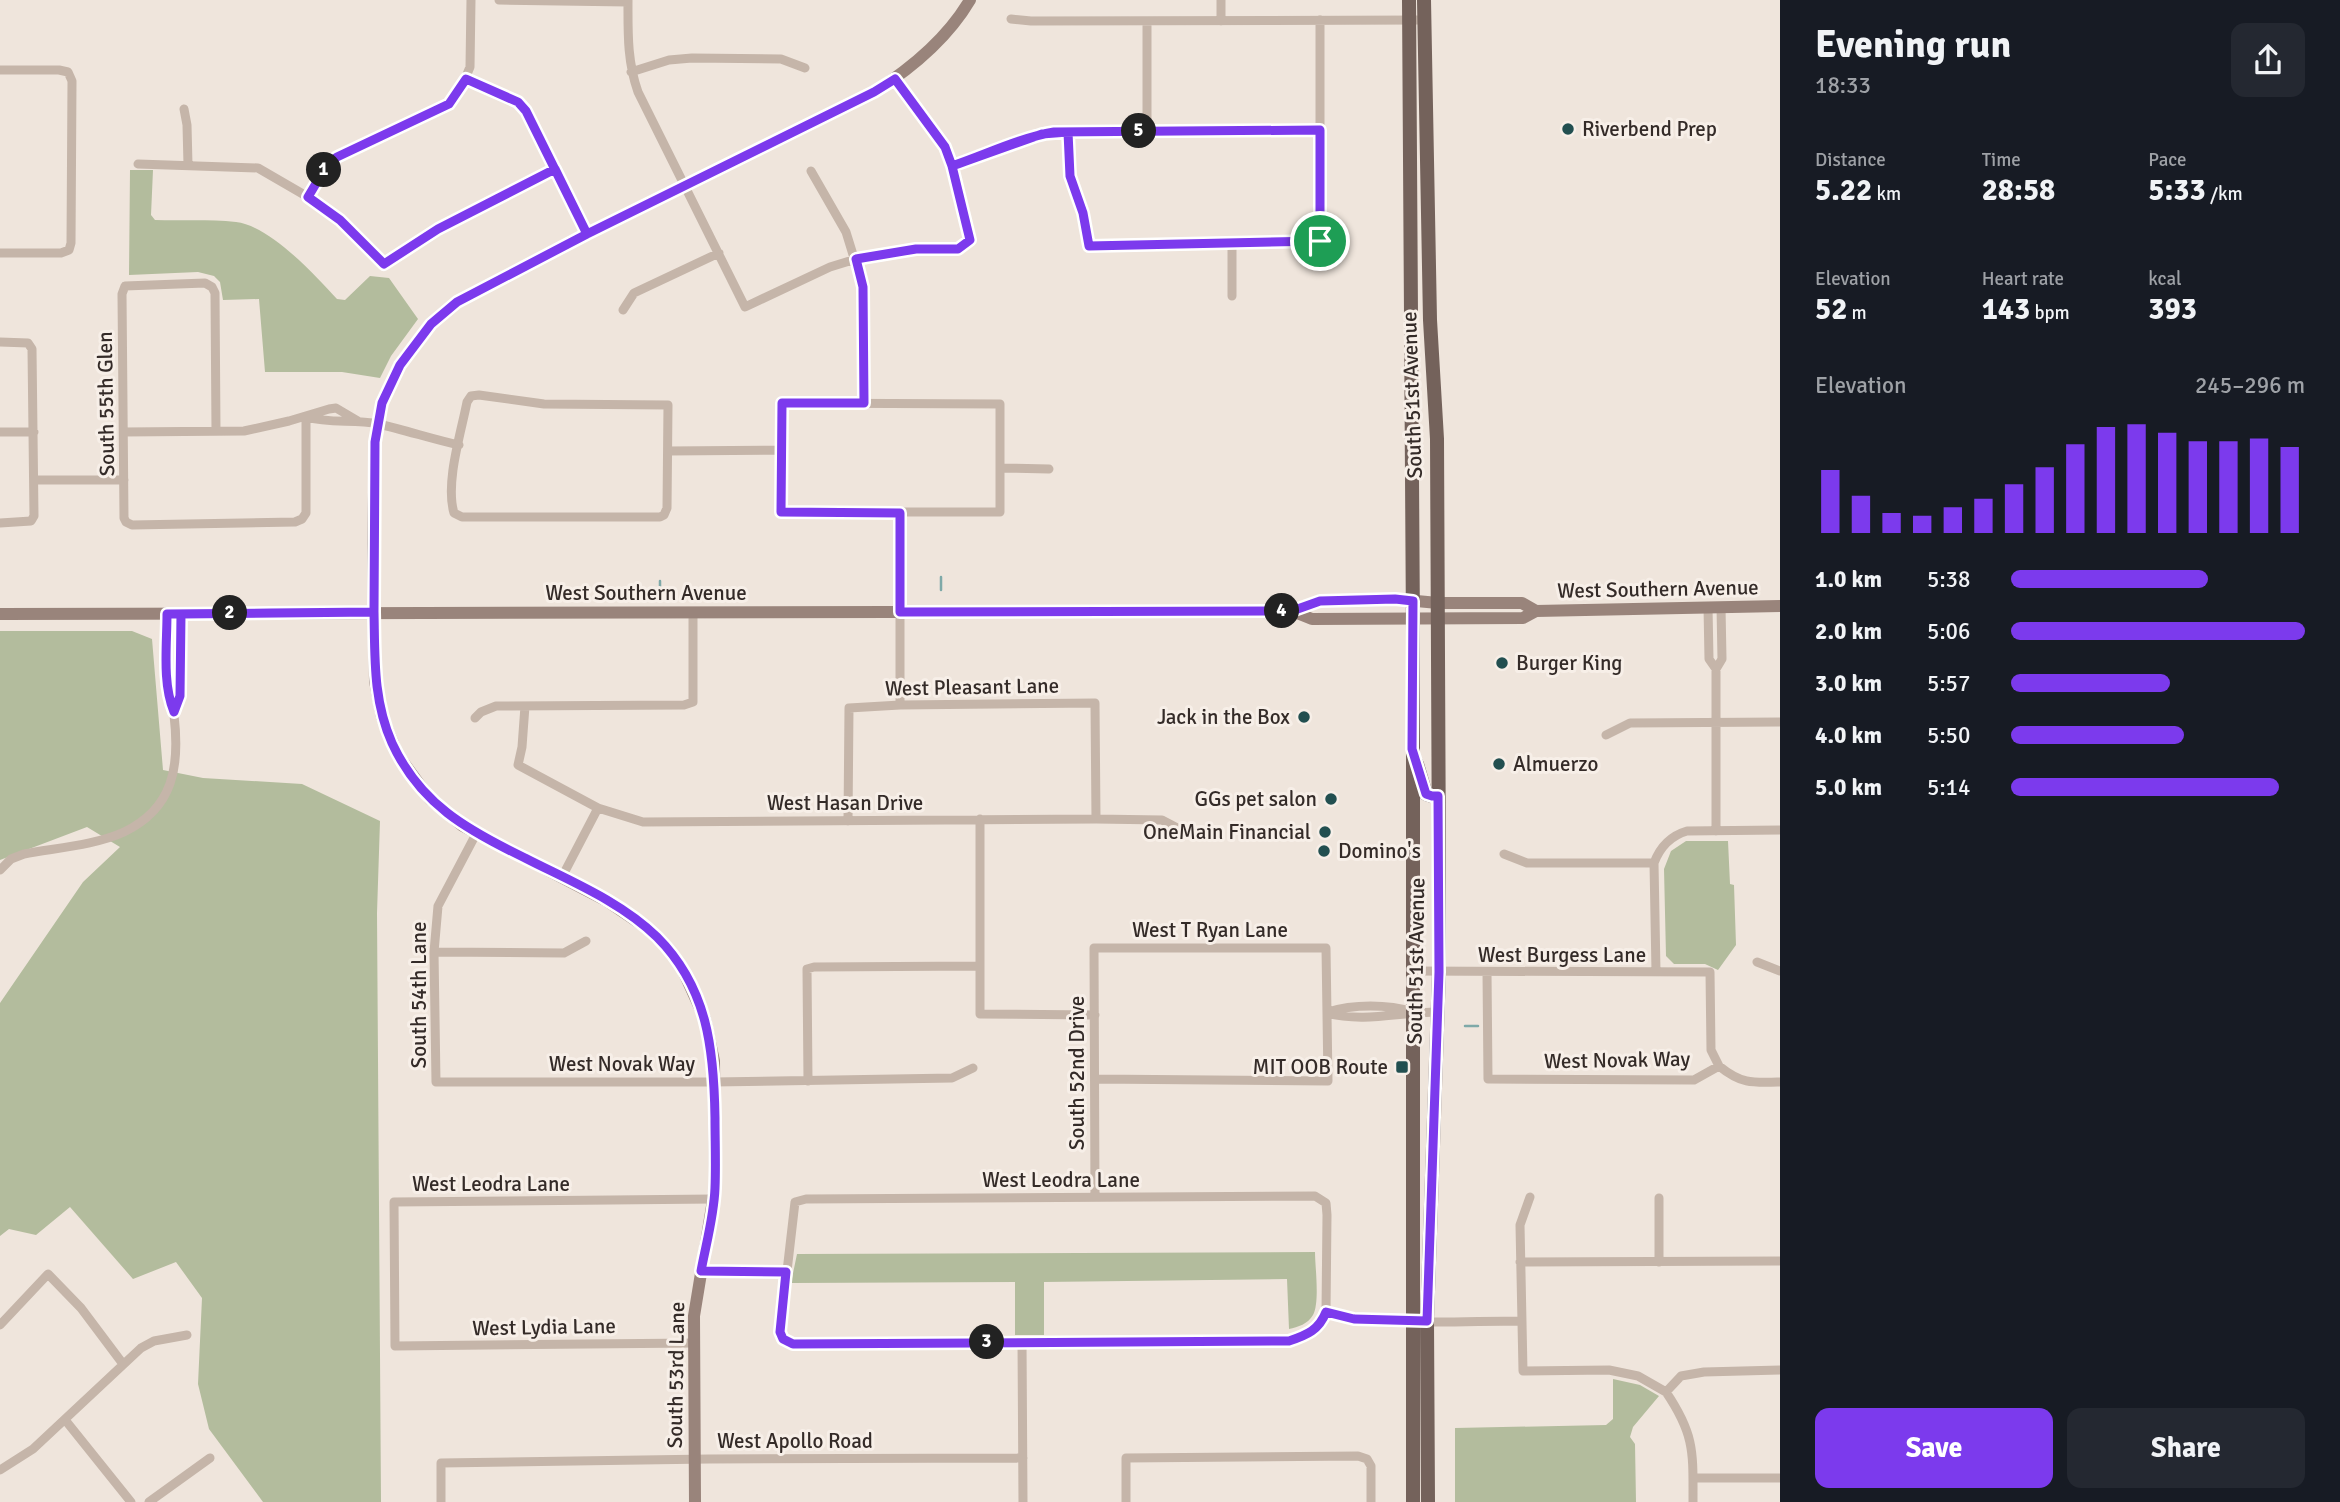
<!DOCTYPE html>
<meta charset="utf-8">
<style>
body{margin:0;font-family:Signika,sans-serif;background:#242831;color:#f1f3f6;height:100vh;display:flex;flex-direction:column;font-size:26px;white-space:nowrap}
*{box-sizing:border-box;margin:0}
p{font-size:23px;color:#9ea1a6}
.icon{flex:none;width:38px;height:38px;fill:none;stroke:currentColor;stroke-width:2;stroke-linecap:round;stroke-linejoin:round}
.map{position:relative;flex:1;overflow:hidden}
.side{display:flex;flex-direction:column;background:#171b24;width:560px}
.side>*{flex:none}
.pin{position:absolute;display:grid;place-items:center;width:60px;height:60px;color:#fff;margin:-30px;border:4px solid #fff;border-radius:50%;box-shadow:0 2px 7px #0007}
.km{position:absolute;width:35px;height:35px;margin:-18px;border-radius:50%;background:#222;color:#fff;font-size:19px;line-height:35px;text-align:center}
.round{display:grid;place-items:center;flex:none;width:74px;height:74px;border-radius:14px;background:#242831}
.summary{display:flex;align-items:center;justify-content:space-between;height:119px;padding:0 35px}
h1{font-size:38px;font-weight:700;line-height:52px}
.figures{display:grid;grid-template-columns:repeat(3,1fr);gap:10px;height:119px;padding:7px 35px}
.figures div{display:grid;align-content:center}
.figures b{font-size:30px;font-weight:700}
.figures small{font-size:19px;font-weight:400}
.figures p{font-size:19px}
.chart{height:196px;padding:14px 35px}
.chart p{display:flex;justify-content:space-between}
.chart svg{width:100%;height:126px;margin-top:7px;stroke:#7c3aed;stroke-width:6}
.action{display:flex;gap:14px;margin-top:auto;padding:14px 35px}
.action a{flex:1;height:80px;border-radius:14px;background:#7c3aed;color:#fff;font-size:28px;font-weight:700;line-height:80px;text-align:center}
.action a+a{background:#242831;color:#f1f3f6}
ul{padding:0 35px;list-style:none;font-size:23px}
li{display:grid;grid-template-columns:112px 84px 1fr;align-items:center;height:52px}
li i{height:18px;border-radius:9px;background:#7c3aed}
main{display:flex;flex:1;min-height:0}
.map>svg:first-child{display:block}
.green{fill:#b3bc9d}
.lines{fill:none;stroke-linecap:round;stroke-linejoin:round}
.stream{stroke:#7ea9a8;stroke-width:2.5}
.street{stroke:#c5b5a9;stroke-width:9}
.secondary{stroke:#99847b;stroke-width:12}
.primary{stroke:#74625b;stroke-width:14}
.route-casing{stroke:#fff;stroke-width:14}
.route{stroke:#7c3aed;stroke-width:9}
.poi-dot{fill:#224f50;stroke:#f7efe8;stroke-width:2.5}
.labels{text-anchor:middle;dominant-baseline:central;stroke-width:6;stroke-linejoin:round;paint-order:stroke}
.poi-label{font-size:21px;fill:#342b28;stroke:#f7efe8;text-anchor:start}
.street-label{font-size:21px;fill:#342b28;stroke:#f7efe8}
</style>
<main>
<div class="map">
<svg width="1780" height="1502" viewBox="0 0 1780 1502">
<rect width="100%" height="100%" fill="#efe5dc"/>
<path class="green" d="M130,170H153L151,215L155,220C181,221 209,219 236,222C270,226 314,274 337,299L345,300L370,276L389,278L418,319L391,356L380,378L342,372H265L259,299L223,300L220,282L214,276L198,272L129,275Z
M0,631H132L152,639L163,770L203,778L302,784L380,821L377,913L381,1502H263L209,1429L198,1384L202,1298L176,1262L133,1279L70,1207L36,1235L9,1229L0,1236V1003L83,882L120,847L87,827L0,860Z
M1686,841H1728L1730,884L1734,885L1736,945L1718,970L1705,964H1674L1666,956L1664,869L1671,851Z
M1315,1252C1315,1267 1320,1302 1313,1315C1308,1324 1298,1327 1289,1329L1287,1279L1044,1282V1335H1015V1282L791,1283L797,1254Z
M1613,1379L1640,1385L1659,1396L1633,1427L1630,1437L1635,1444L1636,1502H1455V1428L1606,1425L1613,1419Z"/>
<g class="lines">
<path class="stream" d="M941,577V590
M660,581V591
M1465,1026H1478"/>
<path class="street" d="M499,0L628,2
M628,0C628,32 627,61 638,92L745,307L830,267L856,259L916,249H958L970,240L952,166L945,147L895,79
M1221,0V21
M1011,19L1031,21L1424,20
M0,70H59L68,72L72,81L71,243L69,250L61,253H0
M631,72L669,60L692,58L781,59L805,68
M466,79L518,102L526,111L587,234
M184,109L187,125L188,165
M1147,131V21
M1067,132L1071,176L1083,213L1089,246L1320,241V20
M138,164L258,168L308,197L340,220L384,264L438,229L555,168
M952,166L1042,134L1054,132L1320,130
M811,171L846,232L863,287L864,403
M308,197L327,165L336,157L449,104L462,86L470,67L471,0
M1232,242V296
M623,310L634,293L719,253
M0,342L28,343L32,349L34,516L31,521L0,523
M479,395L544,404L668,405L667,508L664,515L660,517H462L454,513C445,483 461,433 467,402L471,396Z
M782,403L1000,404V512H781Z
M306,417C330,424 354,419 378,424C405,430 432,439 459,445
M216,431L215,293L212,287L205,283L125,286L122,294L124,518L126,522L132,525L295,522L302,519L306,513V417
M0,432H34
M124,432L244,431L289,421L329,409L336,408L358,421
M668,451L782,450
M1000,468L1049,469
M34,480H124
M900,513V705
M1708,607L1709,659L1716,669
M525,706L522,747L518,765L598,808L643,822L1096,819L1162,820L1183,831
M174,712L180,696L181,614
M475,718L481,712L496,706L684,705L693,702V612
M1606,735L1630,723L1780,722
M980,819V1014L1095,1015
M848,821L849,708L900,705L1095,703L1096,819
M1716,831V669L1722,659L1721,607
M476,834L438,906L434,952L436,1082H714L952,1078L973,1068
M1504,854L1527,863H1654
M0,870L11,859L24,854C55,848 96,845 124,832C174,808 180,766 174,715C173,706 169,698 168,689C166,664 167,638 167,614
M562,877L598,808
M434,952L564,953L586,941
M1757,962L1780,971
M1413,971L1710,972L1711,1050L1719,1066
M1487,972L1488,1079L1694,1080L1719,1066C1741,1084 1752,1083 1780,1082
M1656,972L1654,863C1660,847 1670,836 1687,831L1780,830
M1328,1012C1353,1004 1388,1004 1413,1012
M1327,1013C1363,1023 1401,1012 1437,1012
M1095,1079L1328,1081L1326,948H1094L1095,1197
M808,1081L807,969L814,967L980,966
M1315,1196L1326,1203L1327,1215L1326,1312C1319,1330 1307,1334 1289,1341L793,1344L783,1339L780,1332L795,1202L806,1199Z
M1530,1197L1520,1225L1523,1371L1609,1370L1638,1376L1666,1392L1681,1376L1704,1372L1780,1370
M1520,1262L1780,1261
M1659,1262V1198
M701,1271L786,1272
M1326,1312C1389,1327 1457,1321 1521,1321
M0,1325L48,1274L81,1308L123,1364
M1022,1341L1023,1502
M694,1343L395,1346L394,1202L714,1199
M1666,1392C1695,1435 1693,1452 1693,1502
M66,1421L131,1502
M0,1470L33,1449L141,1348L154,1341L187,1335
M1693,1478H1780
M149,1502L210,1458
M441,1502V1463L709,1459L1023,1458
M1126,1502V1458L1358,1456L1367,1459L1371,1466V1502"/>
<path class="secondary" d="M1292,611L1312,619L1523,618L1536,611L1780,606
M0,614L1292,611L1320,601L1395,599L1438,603H1522L1536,611
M695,1502L694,1316L715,1188L714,1061L705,1019L681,966L666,946L644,926L607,901L463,826L430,799L398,755L382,717L375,681L373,544L375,442L382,403L400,364L431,324L457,302L587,234L874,92C912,68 947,39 970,0"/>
<path class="primary" d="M1409,0L1413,632V1502
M1424,0L1430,320L1437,439L1439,875V972L1427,1321L1428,1502
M1417,764L1426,794L1432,796H1438"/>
</g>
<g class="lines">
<defs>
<path id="route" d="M1320,241L1089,246L1083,213L1070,176L1068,132L1042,134L952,166L945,147L895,79L874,92L587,234L555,169L438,229L384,264L340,220L308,197L327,165L337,157L449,104L466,79L518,102L526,111L587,234L457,302L431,324L400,365L382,403L375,442L374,612L181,614L180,696L174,712C162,683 167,645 167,614C236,613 305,613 374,612C375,658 373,700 392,743C420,804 467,830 525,858C570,881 620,901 657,937C708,988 714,1050 715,1118C715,1141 716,1165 715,1188C714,1216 706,1244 701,1271L786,1272L780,1332L783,1339L793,1344L1289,1341C1307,1335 1319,1330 1326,1312L1354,1319L1427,1321L1439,972L1438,796H1432L1426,794L1412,749L1413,601L1395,599L1320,601L1292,611L900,612V513L781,512L782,403H864L863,287L856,259L916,249H958L970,240L952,166C985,155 1019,138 1054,132L1320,130V241"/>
</defs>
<use href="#route" class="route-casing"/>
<use href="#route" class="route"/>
</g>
<g class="poi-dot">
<circle cx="1568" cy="129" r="7"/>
<circle cx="1502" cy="663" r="7"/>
<circle cx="1304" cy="717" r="7"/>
<circle cx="1499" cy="764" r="7"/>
<circle cx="1331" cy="799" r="7"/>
<circle cx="1325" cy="832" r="7"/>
<circle cx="1324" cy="851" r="7"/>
<rect x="1395" y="1060" width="14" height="14" rx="3.5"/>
</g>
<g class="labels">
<g class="poi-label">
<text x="1582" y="129">Riverbend Prep</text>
<text x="1516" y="663">Burger King</text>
<text x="1290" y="717" text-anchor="end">Jack in the Box</text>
<text x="1513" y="764">Almuerzo</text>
<text x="1317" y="799" text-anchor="end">GGs pet salon</text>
<text x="1311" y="832" text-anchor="end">OneMain Financial</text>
<text x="1338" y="851">Domino's</text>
<text x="1388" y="1067" text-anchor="end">MIT OOB Route</text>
</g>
<g class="street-label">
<text transform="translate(1412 395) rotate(-92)">South 51st Avenue</text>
<text transform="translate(106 404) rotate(-91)">South 55th Glen</text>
<text transform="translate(1658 589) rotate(-1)">West Southern Avenue</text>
<text x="646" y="593">West Southern Avenue</text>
<text transform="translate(972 687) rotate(-1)">West Pleasant Lane</text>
<text x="845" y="803">West Hasan Drive</text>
<text x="1210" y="930">West T Ryan Lane</text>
<text x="1562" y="955">West Burgess Lane</text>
<text transform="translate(1416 961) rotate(-89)">South 51st Avenue</text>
<text transform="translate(419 995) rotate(-90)">South 54th Lane</text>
<text transform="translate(1617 1060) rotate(-1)">West Novak Way</text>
<text x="622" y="1064">West Novak Way</text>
<text transform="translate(1077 1073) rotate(-90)">South 52nd Drive</text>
<text x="1061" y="1180">West Leodra Lane</text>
<text x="491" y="1184">West Leodra Lane</text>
<text transform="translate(544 1327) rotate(-1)">West Lydia Lane</text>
<text transform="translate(676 1375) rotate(-89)">South 53rd Lane</text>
<text x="795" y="1441">West Apollo Road</text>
</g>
</g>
</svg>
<div class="pin" style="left:1320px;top:241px;background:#1e9e55"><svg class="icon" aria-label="arrive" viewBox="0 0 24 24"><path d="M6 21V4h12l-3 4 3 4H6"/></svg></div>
<b class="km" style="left:324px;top:170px">1</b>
<b class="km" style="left:230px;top:613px">2</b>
<b class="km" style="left:987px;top:1342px">3</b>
<b class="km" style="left:1282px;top:611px">4</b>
<b class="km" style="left:1139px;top:131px">5</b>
</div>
<section class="side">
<div class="summary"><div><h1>Evening run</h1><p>18:33</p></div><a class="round"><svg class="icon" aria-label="share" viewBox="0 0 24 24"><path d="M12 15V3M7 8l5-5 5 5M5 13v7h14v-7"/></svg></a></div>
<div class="figures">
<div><p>Distance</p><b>5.22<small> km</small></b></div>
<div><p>Time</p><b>28:58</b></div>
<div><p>Pace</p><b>5:33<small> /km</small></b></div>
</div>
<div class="figures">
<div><p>Elevation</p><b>52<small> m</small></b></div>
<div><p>Heart rate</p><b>143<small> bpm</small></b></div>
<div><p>kcal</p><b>393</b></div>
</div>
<div class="chart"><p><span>Elevation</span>245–296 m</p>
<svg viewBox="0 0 160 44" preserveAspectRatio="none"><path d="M5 44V22M15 44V31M25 44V37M35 44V38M45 44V35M55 44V32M65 44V27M75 44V21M85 44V13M95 44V7M105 44V6M115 44V9M125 44V12M135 44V12M145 44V11M155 44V14"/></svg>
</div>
<ul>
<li><b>1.0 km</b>5:38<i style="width:67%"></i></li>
<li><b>2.0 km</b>5:06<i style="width:100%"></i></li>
<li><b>3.0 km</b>5:57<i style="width:54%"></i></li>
<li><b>4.0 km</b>5:50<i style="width:59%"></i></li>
<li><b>5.0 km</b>5:14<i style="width:91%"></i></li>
</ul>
<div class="action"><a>Save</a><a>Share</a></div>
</section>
</main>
